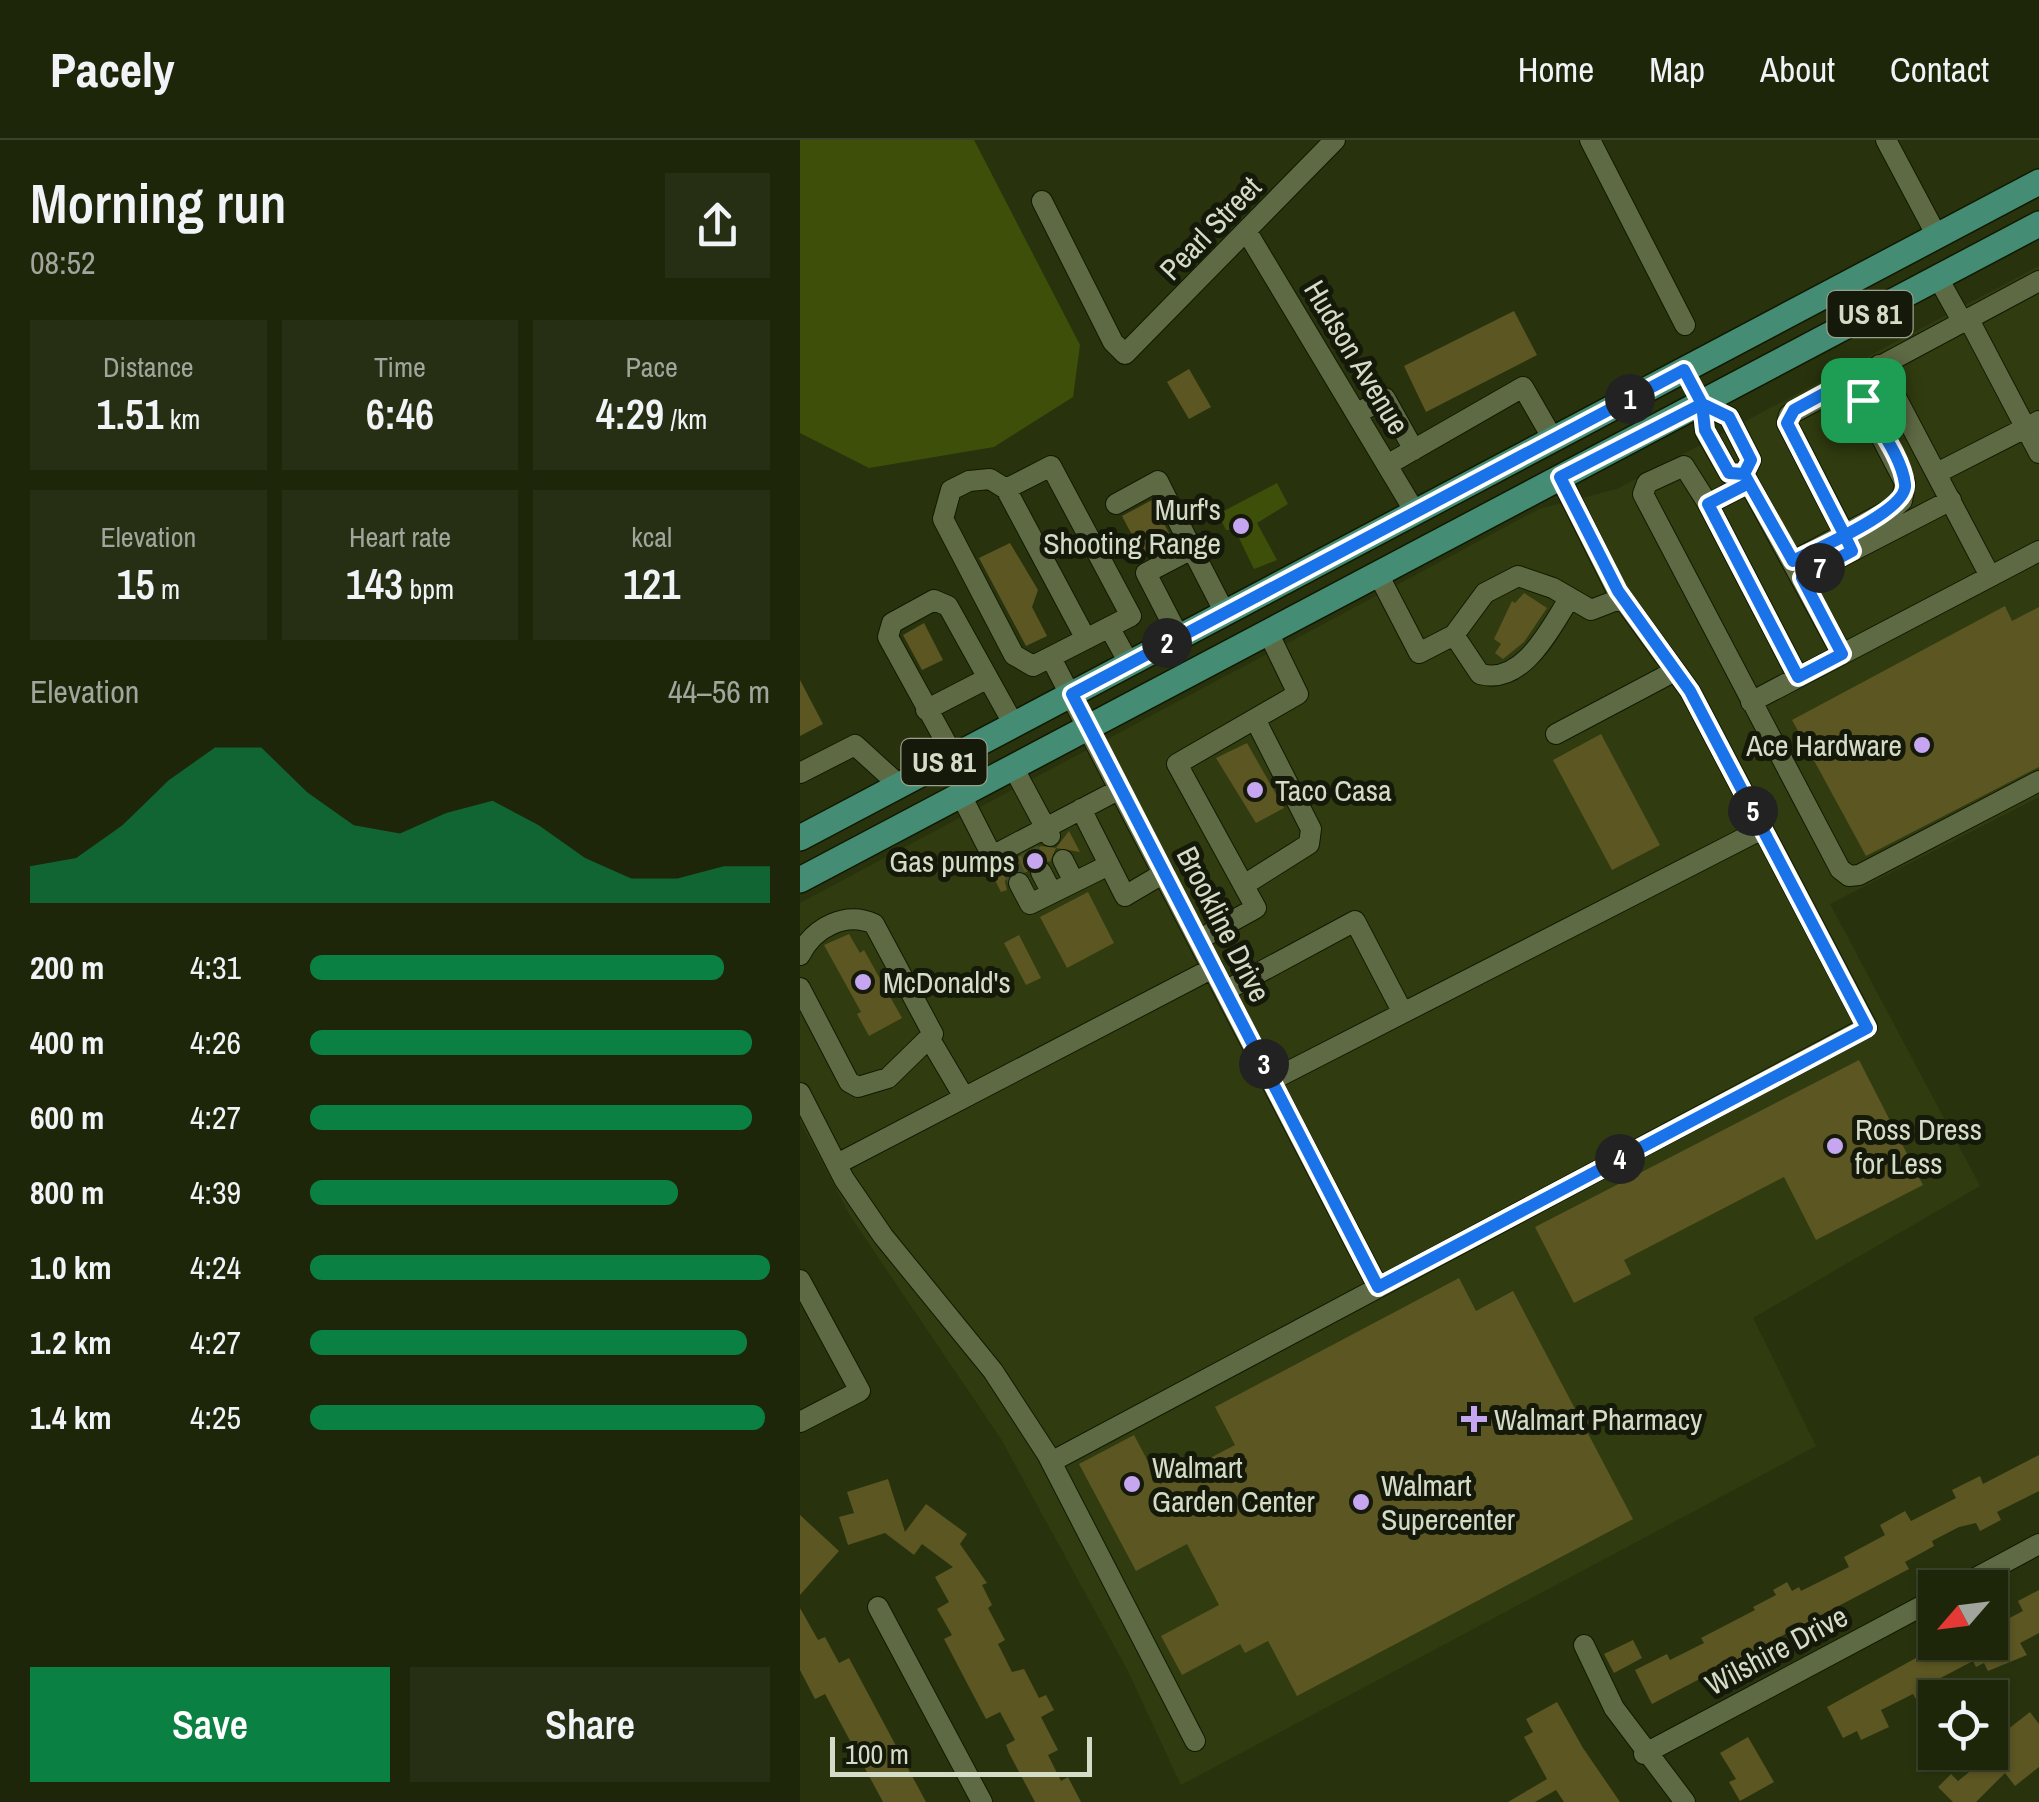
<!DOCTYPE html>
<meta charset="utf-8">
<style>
body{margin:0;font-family:"Archivo Narrow",sans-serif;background:#262e13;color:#f1f3f6;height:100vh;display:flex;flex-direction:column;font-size:38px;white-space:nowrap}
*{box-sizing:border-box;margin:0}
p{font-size:32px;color:#a1a59c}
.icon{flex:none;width:55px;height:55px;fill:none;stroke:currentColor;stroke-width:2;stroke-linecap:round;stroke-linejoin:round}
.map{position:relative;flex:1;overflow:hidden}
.sheet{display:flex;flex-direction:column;background:#1e260a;width:800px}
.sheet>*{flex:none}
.needle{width:65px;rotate:242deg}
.tools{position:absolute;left:1118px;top:1430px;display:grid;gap:20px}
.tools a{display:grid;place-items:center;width:90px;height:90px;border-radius:0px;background:#1e260a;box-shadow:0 2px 8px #0004,0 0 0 2px #3c432b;font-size:50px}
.scale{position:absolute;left:30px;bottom:25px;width:262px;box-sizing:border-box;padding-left:10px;border:5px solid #d4dbc6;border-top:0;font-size:28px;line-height:35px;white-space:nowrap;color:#d4dbc6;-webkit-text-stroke:8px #141909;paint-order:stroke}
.pin{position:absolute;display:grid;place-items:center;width:85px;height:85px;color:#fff;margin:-42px;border-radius:20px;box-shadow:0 5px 15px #0006}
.km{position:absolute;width:50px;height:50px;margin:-25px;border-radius:50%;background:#222;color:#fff;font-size:28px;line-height:50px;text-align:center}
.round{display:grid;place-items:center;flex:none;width:105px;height:105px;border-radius:0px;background:#262e13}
.head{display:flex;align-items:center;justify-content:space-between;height:170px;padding:0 30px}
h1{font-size:55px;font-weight:600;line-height:75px}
.stats{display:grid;grid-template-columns:repeat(3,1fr);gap:15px;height:170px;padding:10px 30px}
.stats div{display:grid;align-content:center;border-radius:0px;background:#262e13;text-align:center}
.stats b{font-size:42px;font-weight:600}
.stats small{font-size:28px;font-weight:400}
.stats p{font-size:28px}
.chart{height:280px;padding:20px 30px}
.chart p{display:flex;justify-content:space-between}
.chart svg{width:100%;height:180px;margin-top:10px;fill:#0b8043;opacity:.7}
.primary-button{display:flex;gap:20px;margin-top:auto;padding:20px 30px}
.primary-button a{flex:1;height:115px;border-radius:0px;background:#0b8043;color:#fff;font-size:40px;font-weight:600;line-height:115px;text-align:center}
.primary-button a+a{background:#262e13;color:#f1f3f6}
ul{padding:0 30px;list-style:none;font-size:32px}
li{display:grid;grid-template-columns:160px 120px 1fr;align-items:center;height:75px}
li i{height:25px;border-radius:12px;background:#0b8043}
header{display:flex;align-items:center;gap:60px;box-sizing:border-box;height:140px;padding:0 50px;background:#1e260a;border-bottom:2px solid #3c432b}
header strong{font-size:48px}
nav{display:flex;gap:55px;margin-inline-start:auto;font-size:35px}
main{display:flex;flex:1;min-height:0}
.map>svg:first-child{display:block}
.built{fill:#303c0f}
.green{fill:#3e4f09}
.building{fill:#5b5622}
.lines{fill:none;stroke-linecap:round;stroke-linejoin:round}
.minor-tunnel{stroke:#424c2a;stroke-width:20;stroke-dasharray:20 10;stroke-linecap:butt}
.minor-casing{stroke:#111a00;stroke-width:22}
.major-casing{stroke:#111a00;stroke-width:28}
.minor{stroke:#5e6a44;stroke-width:20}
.major{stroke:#458c75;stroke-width:25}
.route-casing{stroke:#fff;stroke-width:20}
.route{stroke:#1a73e8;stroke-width:12}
.poi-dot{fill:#c6a6f0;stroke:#141909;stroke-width:4}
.labels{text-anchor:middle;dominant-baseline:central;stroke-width:10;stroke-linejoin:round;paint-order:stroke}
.shield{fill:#141909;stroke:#9aa18d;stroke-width:2.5}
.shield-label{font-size:28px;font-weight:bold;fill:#d4dbc6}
.street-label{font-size:30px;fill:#d4dbc6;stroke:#141909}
.poi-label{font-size:30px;fill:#d4dbc6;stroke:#141909;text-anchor:start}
</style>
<header>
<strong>Pacely</strong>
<nav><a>Home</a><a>Map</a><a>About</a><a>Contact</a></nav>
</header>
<main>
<section class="sheet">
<div class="head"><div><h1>Morning run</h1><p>08:52</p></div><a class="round"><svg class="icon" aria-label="share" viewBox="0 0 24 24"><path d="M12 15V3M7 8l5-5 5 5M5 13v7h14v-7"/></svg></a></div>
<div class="stats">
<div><p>Distance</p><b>1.51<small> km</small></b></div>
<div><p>Time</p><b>6:46</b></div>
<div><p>Pace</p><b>4:29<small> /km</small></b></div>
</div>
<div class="stats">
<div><p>Elevation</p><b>15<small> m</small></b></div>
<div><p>Heart rate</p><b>143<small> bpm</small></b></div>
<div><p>kcal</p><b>121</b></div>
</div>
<div class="chart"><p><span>Elevation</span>44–56 m</p>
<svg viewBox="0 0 160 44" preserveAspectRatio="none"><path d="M0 44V35L10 33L20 25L30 14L40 6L50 6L60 17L70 25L80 27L90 22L100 19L110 25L120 33L130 38L140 38L150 35L160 35V44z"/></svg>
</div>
<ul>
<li><b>200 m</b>4:31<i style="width:90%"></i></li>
<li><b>400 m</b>4:26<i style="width:96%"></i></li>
<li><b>600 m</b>4:27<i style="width:96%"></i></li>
<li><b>800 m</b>4:39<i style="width:80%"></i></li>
<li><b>1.0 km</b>4:24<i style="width:100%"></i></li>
<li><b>1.2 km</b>4:27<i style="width:95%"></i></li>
<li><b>1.4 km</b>4:25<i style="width:99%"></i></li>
</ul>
<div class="primary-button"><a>Save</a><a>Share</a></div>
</section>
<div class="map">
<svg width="1239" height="1662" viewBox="0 0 1239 1662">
<rect width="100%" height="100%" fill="#28330e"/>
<path class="built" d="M1239,126V657L1030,764L1180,1046L953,1178L1016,1306L381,1645L328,1531L201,1299L51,1077L0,981V763L739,369L817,349Z"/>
<path class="green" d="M0,0H174L280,205L273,257L194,307L69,328L0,293Z
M477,343L488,364L457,383L477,420L454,429L435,390H426L418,374Z"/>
<path class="building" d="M714,171L737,215L626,272L604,226Z
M389,229L411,267L389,279L367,242Z
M352,360L374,403L344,418L322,376Z
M210,403L238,450L232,467L247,496L226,506L179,418Z
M724,453L747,468L724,502L703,519L695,513L701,504L694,499L712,461L715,463Z
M1205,466L1212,481L1239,467V627L1066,716L992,580Z
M124,483L143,520L122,530L103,495Z
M0,540L23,584L0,596Z
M801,594L860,705L812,730L753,620Z
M447,603L484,668L456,683L416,618Z
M269,691L280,712L256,708L250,722L236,719L227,732L212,731L205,741L207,750L201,752L190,730L241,706L256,708Z
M288,752L314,803L267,828L240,777Z
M49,794L60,813L64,810L102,878L69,896L57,874L61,872L24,805Z
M219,795L241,838L226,845L204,803Z
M1059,920L1123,1045L1016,1100L984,1037L824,1120L831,1134L774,1163L735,1087Z
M659,1138L676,1171L713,1151L833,1379L497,1556L468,1501L445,1513L440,1504L382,1535L361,1496L419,1465L387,1404L336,1431L279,1324L334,1295L360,1344L435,1305L415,1267Z
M1239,1315V1351L1197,1372L1201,1380L1180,1391L1176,1383L1159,1387L1132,1401L1134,1406L1105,1422L1109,1429L852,1564L835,1530L867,1514L870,1520L904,1503L901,1498L955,1470L953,1467L976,1455L973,1450L987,1442L992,1451L999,1447L1001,1451L1049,1427L1044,1417L1085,1395L1080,1385L1105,1371L1111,1381L1156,1358L1152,1350L1180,1336L1183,1344Z
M88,1339L105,1392L126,1364L167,1394L160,1404L187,1443L182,1445L192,1465L188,1468L205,1500L198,1504L212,1532L224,1529L239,1558L246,1555L254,1570L241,1577L258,1610L248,1615L261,1641L268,1637L281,1662H235L209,1613L206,1605L215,1600L200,1572L186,1579L168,1545L144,1499L152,1495L137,1469L149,1462L135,1437L153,1427L122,1404L114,1415L85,1393L48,1405L39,1377L54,1373L47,1352Z
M0,1375L39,1411L0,1455Z
M1239,1450V1493L1220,1503L1227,1515L1188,1531L1184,1523L1176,1527L1173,1521L1133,1542L1138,1551L1117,1561L1113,1554L1081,1570L1089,1587L1061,1600L1057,1591L1043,1598L1027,1567L1145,1502H1190V1488L1223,1471L1218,1461Z
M0,1468L18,1500L25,1497L39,1523L49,1518L126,1662H83L25,1554L15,1559L0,1530Z
M833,1500L842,1518L814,1533L804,1514Z
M757,1562L783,1608L820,1662H764L756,1650L735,1662H708L747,1639L724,1597L733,1592L726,1579Z
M1230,1572L1239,1584V1627L1215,1646L1205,1633L1176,1662H1153L1138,1647L1151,1634L1158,1641L1200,1607L1194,1600Z
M948,1597L974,1642L940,1661L929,1642L936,1639L920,1613Z"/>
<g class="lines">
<path class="minor-tunnel" d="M229,710L241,732
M208,721L219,743"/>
<defs>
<path id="minor" d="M790,0L885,185
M1086,0L1137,96
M242,61L313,202L325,214L535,0
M447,92L615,372
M1138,138L1162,181
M1168,178L1239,313
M1079,225L1190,436
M902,264L929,277L951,320L944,334
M902,264L905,291L929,333L944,334
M556,274L585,258L614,310
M587,325L723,247L753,299
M1137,333L1239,281
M944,334L1042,514
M190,339L206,349L286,499L233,526L214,515L143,379L151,350L169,341Z
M949,343L908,364L884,326L847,343L843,354L1040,729L1049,736L1059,735L1239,641
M206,349L251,326L331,476L286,499
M316,364L358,341L392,409
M908,364L998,537
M1053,411L987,283L989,275L1239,141
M993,421L1095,367L1102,361L1105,343L1051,239
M578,434L619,513L654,495L685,453L718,436L753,448L791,470L822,458
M1002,437L1151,360
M309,487L329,523
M654,495L680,534C723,546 751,487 769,459
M379,497L346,433L392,409L425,473
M251,518L578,1147
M951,562L1239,411
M126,570L188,538
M756,594L875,531
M154,617L88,497L92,483L134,460L148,466L214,585
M213,627L250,696
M0,633L55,605L99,645
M161,655L192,716L320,649
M281,669L325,756L364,733
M263,720L274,742
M241,732L252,753
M219,743L230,764L309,725
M444,745L509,704L511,689L455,579
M398,800L456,768L377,624L498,554L468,492
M0,815C14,787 46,771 74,784L133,894L88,938L58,947L49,942L0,848
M425,851L555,781L603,873
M131,901L164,957
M472,940L962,689
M0,953L44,1039L83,1096L193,1231L247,1314L395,1601
M37,1024L413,828
M0,1140L60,1251L0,1282
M251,1322L1067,887L890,551L817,451L760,337
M1157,1448L1239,1404
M78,1467L182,1662
M784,1505L814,1568L885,1662
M844,1614L1135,1459"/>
<path id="major" d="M0,698L1239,42
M0,740L1239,84"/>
</defs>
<use href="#minor" class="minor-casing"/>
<use href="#major" class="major-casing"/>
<use href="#minor" class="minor"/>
<use href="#major" class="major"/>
</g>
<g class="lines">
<defs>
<path id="route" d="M1063,260C1076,284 1102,317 1105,344C1109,370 1016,409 993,421L949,343L944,334L929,333L905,290L902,264L884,230L272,554L578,1147L1067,888L890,551L818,451L760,337L902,264L929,277L951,320L944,334L949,343L908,364L998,537L1042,514L1002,438L1052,411L1044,394L987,283L994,270L1051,239L1063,260"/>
</defs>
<use href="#route" class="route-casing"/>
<use href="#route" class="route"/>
</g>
<g class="poi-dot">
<circle cx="441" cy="386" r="10"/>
<circle cx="1122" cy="605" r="10"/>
<circle cx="455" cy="650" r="10"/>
<circle cx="235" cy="721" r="10"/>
<circle cx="63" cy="842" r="10"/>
<circle cx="1035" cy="1006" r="10"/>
<path d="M669 1264h10v10h10v10h-10v10h-10v-10h-10v-10h10z"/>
<circle cx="332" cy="1344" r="10"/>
<circle cx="561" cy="1362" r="10"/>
</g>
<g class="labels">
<g class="shield">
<rect x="1027.5" y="151" width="85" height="46" rx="8"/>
<rect x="101.5" y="599" width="85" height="46" rx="8"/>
</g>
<g class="shield-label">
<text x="1070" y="174">US 81</text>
<text x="144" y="622">US 81</text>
</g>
<g class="street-label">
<text transform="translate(410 88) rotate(-46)">Pearl Street</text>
<text transform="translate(557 217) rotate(59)">Hudson Avenue</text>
<text transform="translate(424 784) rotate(63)">Brookline Drive</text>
<text transform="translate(976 1510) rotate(-28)">Wilshire Drive</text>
</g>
<g class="poi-label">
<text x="421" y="369" text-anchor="end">Murf's<tspan x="421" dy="34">Shooting Range</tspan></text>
<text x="1102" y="605" text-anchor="end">Ace Hardware</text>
<text x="475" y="650">Taco Casa</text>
<text x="215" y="721" text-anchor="end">Gas pumps</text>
<text x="83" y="842">McDonald's</text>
<text x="1055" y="989">Ross Dress<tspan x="1055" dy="34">for Less</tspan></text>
<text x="694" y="1279">Walmart Pharmacy</text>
<text x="352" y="1327">Walmart<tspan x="352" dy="34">Garden Center</tspan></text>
<text x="581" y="1345">Walmart<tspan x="581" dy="34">Supercenter</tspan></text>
</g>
</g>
</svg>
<div class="tools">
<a><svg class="needle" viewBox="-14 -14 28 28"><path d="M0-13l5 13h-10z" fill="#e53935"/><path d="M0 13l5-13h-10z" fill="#a1a59c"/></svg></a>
<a><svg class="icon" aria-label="locate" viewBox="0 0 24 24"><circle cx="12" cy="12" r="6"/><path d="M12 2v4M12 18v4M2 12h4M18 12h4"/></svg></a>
</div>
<div class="scale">100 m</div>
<div class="pin" style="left:1063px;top:260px;background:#1e9e55"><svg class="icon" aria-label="arrive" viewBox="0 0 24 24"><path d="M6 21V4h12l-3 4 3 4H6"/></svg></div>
<b class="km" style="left:830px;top:259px">1</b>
<b class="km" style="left:367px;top:503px">2</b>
<b class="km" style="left:464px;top:924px">3</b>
<b class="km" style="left:820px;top:1019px">4</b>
<b class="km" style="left:953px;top:671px">5</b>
<b class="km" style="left:1020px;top:428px">7</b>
</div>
</main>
